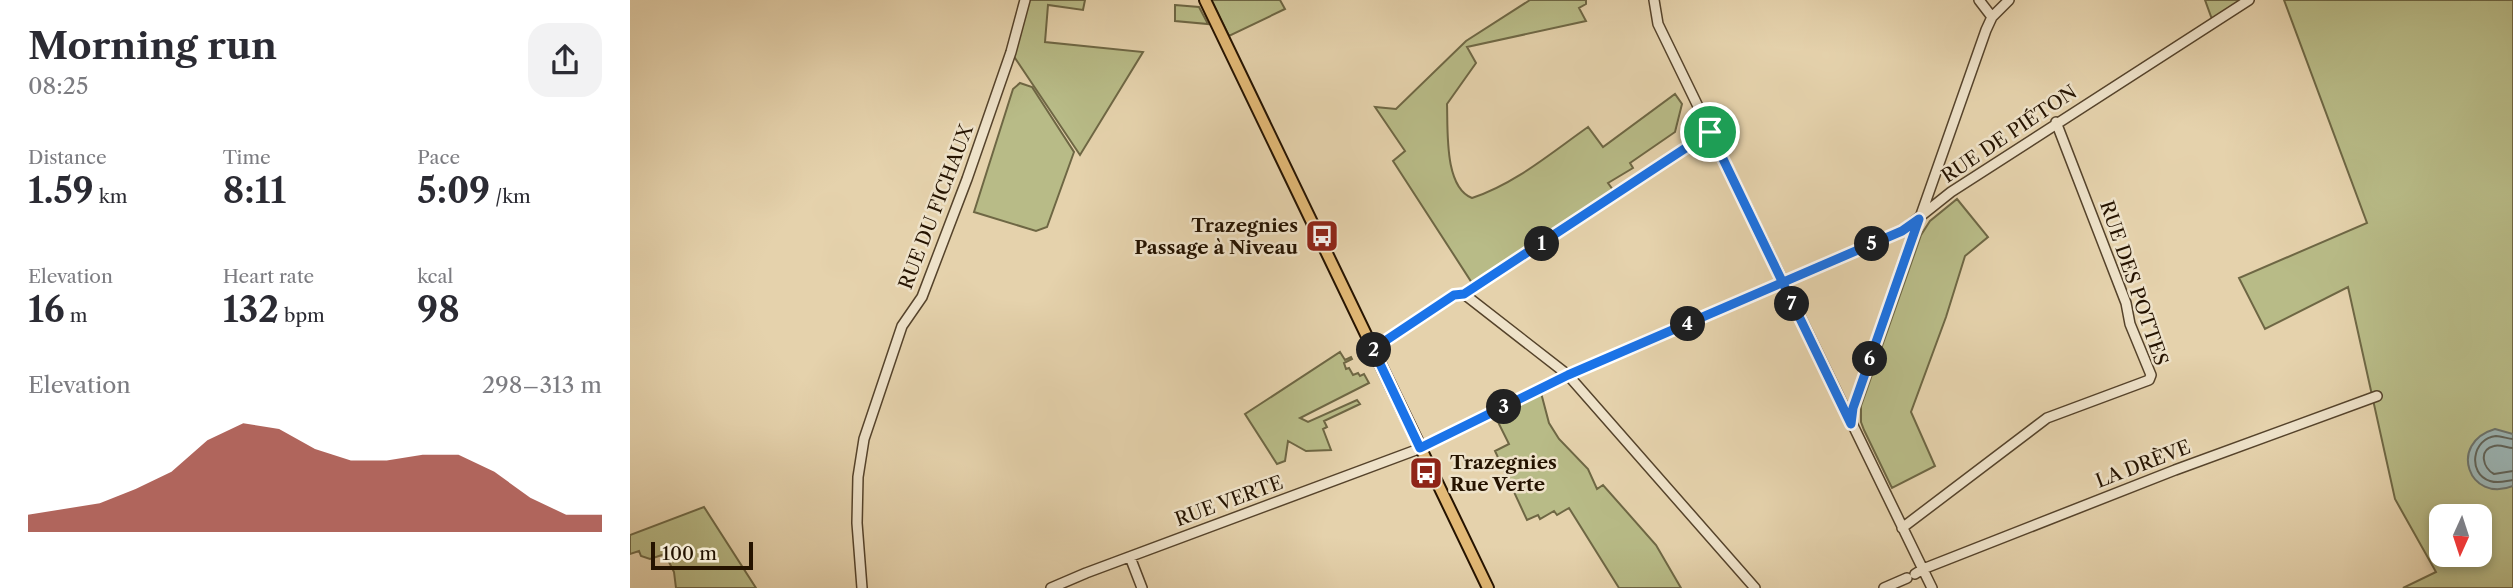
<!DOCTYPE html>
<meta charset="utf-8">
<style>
body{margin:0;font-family:"Libre Caslon Text",serif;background:#f2f2f3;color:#2b2b33;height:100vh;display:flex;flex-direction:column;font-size:26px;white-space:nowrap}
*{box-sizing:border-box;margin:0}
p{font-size:23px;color:#7c7c81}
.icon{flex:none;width:38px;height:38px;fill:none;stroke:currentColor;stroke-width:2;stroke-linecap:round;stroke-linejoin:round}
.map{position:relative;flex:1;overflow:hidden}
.side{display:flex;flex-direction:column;background:#fff;width:630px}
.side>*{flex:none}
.needle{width:46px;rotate:183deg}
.tools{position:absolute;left:1799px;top:504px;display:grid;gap:14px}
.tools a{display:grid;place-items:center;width:63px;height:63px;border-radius:14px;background:#fff;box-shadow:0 4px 10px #0003;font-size:35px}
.scale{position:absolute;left:21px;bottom:18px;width:102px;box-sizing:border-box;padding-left:7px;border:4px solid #251300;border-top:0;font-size:19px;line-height:24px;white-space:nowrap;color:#251300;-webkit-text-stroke:5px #eee2c9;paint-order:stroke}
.pin{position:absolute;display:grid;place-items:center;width:60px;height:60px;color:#fff;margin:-30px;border:4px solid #fff;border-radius:50%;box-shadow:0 2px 7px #0007}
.km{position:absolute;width:35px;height:35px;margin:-18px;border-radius:50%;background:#222;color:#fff;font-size:19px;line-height:35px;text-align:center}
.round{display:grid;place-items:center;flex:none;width:74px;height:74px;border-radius:21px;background:#f2f2f3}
.head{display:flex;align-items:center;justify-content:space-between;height:119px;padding:0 28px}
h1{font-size:38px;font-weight:700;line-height:52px}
.metrics{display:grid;grid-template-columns:repeat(3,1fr);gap:10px;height:119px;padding:7px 28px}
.metrics div{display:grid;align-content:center}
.metrics b{font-size:35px;font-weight:700}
.metrics small{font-size:19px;font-weight:400}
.metrics p{font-size:19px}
.chart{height:196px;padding:14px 28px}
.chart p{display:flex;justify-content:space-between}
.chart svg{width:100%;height:126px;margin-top:7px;fill:#8f2418;opacity:.7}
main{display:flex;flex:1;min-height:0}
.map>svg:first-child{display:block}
.green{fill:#b8bb87;stroke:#6e6744;stroke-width:2;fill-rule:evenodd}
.water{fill:#9bb5b5;stroke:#6c746d;stroke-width:2}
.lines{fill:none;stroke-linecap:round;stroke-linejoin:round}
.shore{stroke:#60645a;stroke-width:2}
.minor-casing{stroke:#55432b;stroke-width:12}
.major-casing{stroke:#251300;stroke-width:14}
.minor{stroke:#eee2c9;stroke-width:9}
.major{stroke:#e2b976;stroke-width:10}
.route-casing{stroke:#fff;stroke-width:14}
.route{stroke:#1a73e8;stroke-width:9}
.labels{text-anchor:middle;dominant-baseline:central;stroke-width:5;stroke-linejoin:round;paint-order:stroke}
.street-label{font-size:19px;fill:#251300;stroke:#eee2c9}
.poi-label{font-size:19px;font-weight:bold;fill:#251300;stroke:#eee2c9;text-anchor:end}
</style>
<main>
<section class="side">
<div class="head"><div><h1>Morning run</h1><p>08:25</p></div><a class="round"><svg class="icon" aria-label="share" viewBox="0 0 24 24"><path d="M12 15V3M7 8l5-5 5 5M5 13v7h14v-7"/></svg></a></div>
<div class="metrics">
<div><p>Distance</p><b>1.59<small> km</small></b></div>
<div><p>Time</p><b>8:11</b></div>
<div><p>Pace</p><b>5:09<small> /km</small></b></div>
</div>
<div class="metrics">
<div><p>Elevation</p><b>16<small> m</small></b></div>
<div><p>Heart rate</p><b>132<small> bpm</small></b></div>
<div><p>kcal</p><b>98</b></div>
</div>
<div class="chart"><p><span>Elevation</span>298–313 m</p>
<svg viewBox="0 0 160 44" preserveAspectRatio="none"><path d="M0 44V38L10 36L20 34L30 29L40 23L50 12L60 6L70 8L80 15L90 19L100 19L110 17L120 17L130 23L140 32L150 38L160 38V44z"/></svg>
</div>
</section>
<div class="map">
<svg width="1883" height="588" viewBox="0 0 1883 588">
<rect width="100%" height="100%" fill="#e5d2ac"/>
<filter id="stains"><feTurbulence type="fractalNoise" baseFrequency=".00286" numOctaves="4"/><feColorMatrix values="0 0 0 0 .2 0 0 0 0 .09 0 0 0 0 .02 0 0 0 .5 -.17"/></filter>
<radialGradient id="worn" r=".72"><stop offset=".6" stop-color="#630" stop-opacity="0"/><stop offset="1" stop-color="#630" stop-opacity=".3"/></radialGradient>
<path class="green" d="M395,0H455L453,10L418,5L415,42L513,52L450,155L381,52Z
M581,0H650L655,9L599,36Z
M900,0H956V4L949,8L956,21L837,47L846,63L817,104C818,130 814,187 842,198C885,184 921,153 958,127L973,147L1045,94L1052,104L1045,132L1000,163L1003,168L978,183L986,194L844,286L763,161L775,151L745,107L766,109L836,41Z
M1575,0H1619L1583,22Z
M1654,0H1883V588H1773L1806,572L1765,499L1718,287L1635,329L1609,278L1737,223ZM1811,516H1850V555H1811Z
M545,5L569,7L578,24L545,21Z
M390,83L402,87L444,152L417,227L406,231L344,212L383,89Z
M1327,199L1358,237L1335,256L1316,317L1281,412L1305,466L1262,488L1234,430L1231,422V406L1291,235L1300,221Z
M710,352L715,360L721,357L722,359L714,363L716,369L719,368L723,375L728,373L730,376L734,374L739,383L670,418L678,422L727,400L730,404L694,421L697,427L693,429L701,450L676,451L658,441L655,461L647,464L615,414Z
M910,389L919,423L929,439L958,469L967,489L973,485L1026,545L1051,588H989L939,508L927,515L924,511L910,519L908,515L897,520L865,451L879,444L863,412Z
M74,507L126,588H46L44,572L35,554L20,559L11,556L9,551L0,554V535Z"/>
<path class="water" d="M1865,429L1883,434V486C1839,504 1817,443 1865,429Z"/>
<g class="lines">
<path class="shore" d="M1883,439C1878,439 1872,436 1866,436C1842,438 1837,474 1860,481C1869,484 1875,481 1883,480
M1883,448C1877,448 1870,444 1864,446C1848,450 1853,468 1864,474L1883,471"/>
<defs>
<path id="minor" d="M1024,0L1028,24L1302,588
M1349,0L1362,17
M834,294L938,375L1125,588
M743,349L824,295L834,294L1080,132
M1221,422L1223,408L1356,30L1362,17L1379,0
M1272,528L1417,418L1519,380L1521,375L1500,324L1496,303L1426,122
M500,557L512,588
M1285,574L1293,569L1545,470L1747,396
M232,588L227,523L228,477L234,439L272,326L292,297L337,179L381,52L395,0
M421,588L456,573L786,450L938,375L1272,231L1321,192L1619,0
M1254,588L1277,578"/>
<path id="major" d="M575,0L858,588"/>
</defs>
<use href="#minor" class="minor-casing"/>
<use href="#major" class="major-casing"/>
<use href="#minor" class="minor"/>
<use href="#major" class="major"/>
</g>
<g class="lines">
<defs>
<path id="route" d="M1080,132L834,294L824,295L743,349L790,448L938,375L1272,231L1289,219L1223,408L1221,424L1080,132"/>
</defs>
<use href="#route" class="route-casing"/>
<use href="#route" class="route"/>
</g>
<defs>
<symbol id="bus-square" viewBox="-11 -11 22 22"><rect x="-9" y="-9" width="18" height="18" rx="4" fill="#8f2418" stroke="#eee2c9"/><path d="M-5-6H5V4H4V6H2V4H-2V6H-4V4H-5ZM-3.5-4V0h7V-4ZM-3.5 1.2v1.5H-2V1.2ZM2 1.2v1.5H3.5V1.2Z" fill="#fff"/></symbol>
</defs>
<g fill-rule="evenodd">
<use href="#bus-square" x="673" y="217" width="38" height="38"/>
<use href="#bus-square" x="777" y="454" width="38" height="38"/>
</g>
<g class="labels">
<g class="street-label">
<text transform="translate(1379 134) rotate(-34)">RUE DE PIÉTON</text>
<text transform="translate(306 207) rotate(-69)">RUE DU FICHAUX</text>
<text transform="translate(1504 283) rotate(71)">RUE DES POTTES</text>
<text transform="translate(1513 464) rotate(-21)">LA DRÈVE</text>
<text transform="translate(599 501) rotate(-20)">RUE VERTE</text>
</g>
<g class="poi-label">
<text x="668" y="225">Trazegnies<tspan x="668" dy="22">Passage à Niveau</tspan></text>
<text x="820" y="462" text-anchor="start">Trazegnies<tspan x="820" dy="22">Rue Verte</tspan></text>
</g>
</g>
<rect width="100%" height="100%" filter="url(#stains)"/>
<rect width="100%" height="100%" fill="url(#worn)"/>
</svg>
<div class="tools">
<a><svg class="needle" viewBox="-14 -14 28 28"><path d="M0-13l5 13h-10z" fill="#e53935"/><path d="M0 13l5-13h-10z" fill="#7c7c81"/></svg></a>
</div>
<div class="scale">100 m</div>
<div class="pin" style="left:1080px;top:132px;background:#1e9e55"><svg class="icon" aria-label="arrive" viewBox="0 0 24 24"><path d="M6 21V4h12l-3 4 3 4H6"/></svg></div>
<b class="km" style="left:912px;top:244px">1</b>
<b class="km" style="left:744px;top:350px">2</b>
<b class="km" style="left:874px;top:407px">3</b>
<b class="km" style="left:1058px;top:324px">4</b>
<b class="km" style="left:1242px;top:244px">5</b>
<b class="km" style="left:1240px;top:359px">6</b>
<b class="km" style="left:1162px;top:304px">7</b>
</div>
</main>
